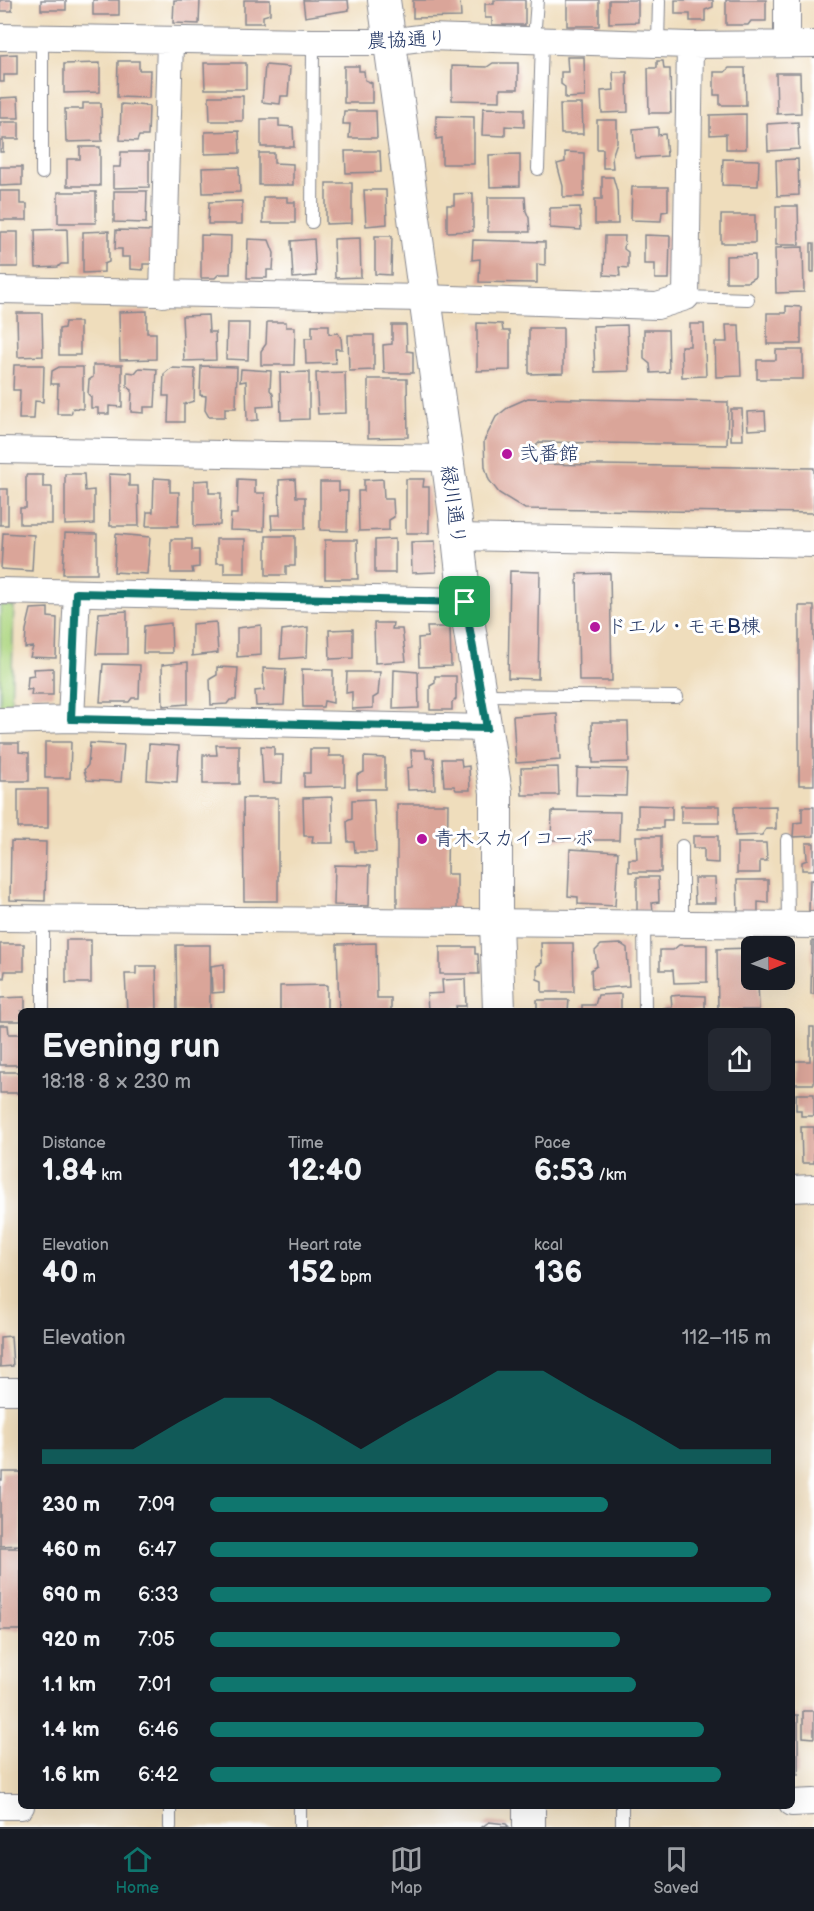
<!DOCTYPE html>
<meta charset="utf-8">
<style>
body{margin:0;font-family:"Balsamiq Sans","Klee One",sans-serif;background:#242831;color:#f1f3f6;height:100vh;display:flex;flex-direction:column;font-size:22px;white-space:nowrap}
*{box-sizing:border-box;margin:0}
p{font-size:20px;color:#9ea1a6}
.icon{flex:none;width:33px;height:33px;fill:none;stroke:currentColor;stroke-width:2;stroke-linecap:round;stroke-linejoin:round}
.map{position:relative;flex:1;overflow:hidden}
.drawer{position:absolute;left:18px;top:1008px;width:777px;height:801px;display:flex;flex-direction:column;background:#171b24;border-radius:9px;box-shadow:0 6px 24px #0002}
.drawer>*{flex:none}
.needle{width:39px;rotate:89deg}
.tools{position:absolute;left:741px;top:936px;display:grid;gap:12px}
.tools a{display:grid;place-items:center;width:54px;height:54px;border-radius:9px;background:#171b24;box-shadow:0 6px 24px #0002;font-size:30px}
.pin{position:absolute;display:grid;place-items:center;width:51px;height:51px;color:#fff;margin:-26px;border-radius:12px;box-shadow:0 3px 9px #0006}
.round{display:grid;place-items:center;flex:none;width:63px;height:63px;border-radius:9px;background:#242831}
.headline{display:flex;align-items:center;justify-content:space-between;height:102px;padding:0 24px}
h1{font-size:33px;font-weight:700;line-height:45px}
.metrics{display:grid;grid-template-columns:repeat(3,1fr);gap:9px;height:102px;padding:6px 24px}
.metrics div{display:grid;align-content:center}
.metrics b{font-size:30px;font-weight:700}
.metrics small{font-size:16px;font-weight:400}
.metrics p{font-size:16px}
.chart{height:168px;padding:12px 24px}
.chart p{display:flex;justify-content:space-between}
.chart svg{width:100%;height:108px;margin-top:6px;fill:#0f766e;opacity:.7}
ul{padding:0 24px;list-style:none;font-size:20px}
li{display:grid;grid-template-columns:96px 72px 1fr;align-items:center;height:45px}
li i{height:15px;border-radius:8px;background:#0f766e}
.dock{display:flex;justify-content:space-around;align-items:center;height:84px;border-top:2px solid #363941;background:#171b24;font-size:16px;color:#9ea1a6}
.dock a{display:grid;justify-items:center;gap:3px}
.dock .active{color:#0f766e}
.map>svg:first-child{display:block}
.green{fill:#add681;stroke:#648270;stroke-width:1.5}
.building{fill:#daa599}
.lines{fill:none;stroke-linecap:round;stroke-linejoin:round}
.service-casing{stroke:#85868d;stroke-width:14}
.minor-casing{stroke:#85868d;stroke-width:28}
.tertiary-casing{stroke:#85868d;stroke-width:34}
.service{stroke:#fff;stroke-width:12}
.minor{stroke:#fff;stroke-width:26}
.tertiary{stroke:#fff;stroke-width:32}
.route-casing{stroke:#fff;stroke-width:12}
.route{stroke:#0f766e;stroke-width:8}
.poi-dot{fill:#b5179e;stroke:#fff;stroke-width:2}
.labels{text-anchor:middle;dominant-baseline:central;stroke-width:6;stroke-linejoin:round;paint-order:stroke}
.street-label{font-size:20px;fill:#1b2f5e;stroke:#fff}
.poi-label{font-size:20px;fill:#1b2f5e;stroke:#fff;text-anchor:start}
</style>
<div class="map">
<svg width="814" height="1827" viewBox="0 0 814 1827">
<rect width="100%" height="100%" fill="#fff"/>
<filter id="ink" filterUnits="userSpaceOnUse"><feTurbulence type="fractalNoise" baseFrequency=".0167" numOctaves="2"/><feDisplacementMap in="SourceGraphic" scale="12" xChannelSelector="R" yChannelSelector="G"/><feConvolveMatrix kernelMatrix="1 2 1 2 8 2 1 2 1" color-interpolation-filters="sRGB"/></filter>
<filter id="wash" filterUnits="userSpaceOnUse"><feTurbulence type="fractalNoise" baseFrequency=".008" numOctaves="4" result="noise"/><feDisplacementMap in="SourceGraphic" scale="24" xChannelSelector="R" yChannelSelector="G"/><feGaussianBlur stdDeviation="1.35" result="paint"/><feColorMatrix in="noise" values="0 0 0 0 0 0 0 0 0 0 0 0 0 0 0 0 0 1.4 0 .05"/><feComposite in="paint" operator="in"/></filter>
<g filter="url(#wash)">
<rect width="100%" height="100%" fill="#efddbc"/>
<path class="green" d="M0,605L14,606L11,709H0Z"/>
<g id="blocks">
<path class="building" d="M0,0H12V11H0Z
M41,0H66V10H41Z
M93,0H119V15H93Z
M174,0H200L199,24L173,23Z
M244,0H270V14L263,16V23H244Z
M303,0H348L349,10L305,17Z
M413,0H460L461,17L413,18Z
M494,0H525V25H492V18H485V4H494Z
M567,0H599V26H567Z
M609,0H638V22L609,23Z
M675,0H713V7L705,10V21H690V14H675Z
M726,0H766V21H751L748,25H726Z
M17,54V75H4V82H0V55Z
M567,57H584L585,97L565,98V87L561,84V72H568Z
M118,61H139V70H150L149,98L117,97Z
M657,61H663L664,69H670L671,113H649L648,68H657Z
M100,63V92L64,93V64Z
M204,63H246V89H205Z
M493,63H518V89H500V101L452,100V66L487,67Z
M265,65L290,67L288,96H281L280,104L262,102Z
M344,66H359V71H364L365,80L372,83V103H344Z
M729,68H745L746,105H720V95H714V72H725Z
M613,72H627L628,112L602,113L601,91L614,90Z
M776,73H800L801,113L777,114Z
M209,96H243V121H210Z
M18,97L19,118H0V98Z
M83,103H101L102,141L66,142L65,109H83Z
M121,104L149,106L148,136H139L137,141L120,140Z
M560,104H582L583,134H561Z
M483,108L524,109V127L505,126V136L482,135Z
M344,111H376L377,138H349L350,124H343Z
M746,114V149H726V134L710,135V115Z
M436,116L474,117V164H442V138L436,139Z
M261,119H279V126L293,127L294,147H261Z
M597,120H617V142L612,157L613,168H603V149H597Z
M0,122H19V139H3V152H0Z
M798,122L799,149L768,151L767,124Z
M658,127V135L665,134L667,156L635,158L633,129Z
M239,131L240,153L205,154V132Z
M80,147H100V186H67V159H80Z
M345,151H380L381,172L346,173Z
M121,152H149V187L113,188V167H120Z
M565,152L584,153V197H563V186L557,164L565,162Z
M259,153H274V163L293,164V185H259Z
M520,154V186L490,187L489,155Z
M723,159L759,160L758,186L722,185Z
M798,159L799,195L777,196L776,160Z
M0,167H22V185L0,186Z
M239,167L240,192L203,193L202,168Z
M602,177H613L617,191L618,224H595V199H602Z
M326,183H352V223L326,224Z
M632,187H668V211L662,212L661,221L631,220Z
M364,190H386L387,224L366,226Z
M0,191H20V204H27V220H0Z
M114,191H147L146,223L114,222Z
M58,192H96V223H58Z
M473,193V231L447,232V205H454V194Z
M263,197H287V202H295V223H263Z
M488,197H525L526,211L529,218L530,232H488Z
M242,201V224H208L209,202Z
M776,206H798L799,245H776Z
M580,207L581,230L550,228V208Z
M721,215H755V243H721Z
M67,229L68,264H61L58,267L36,268L35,230Z
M116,230L153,231V264H143V270L130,269V257H122V249H115Z
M109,231V262L104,264V272L83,273V232Z
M0,232H18V267H0Z
M201,235L231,236L230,274H219L215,278H201Z
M644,235L670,236L669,279H655V264H644Z
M375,236H392L391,275L375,274Z
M605,236H625L624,249L628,252V268L619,267L620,276L604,275Z
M360,238L361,277L335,278L334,239Z
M248,239L269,240L274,253L273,270H267V278H247Z
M314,239L316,276L293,278L291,241Z
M473,240L545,242V265L537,264V283L479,282L480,259L472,260Z
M811,243H814V272H811Z
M803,247L804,292L776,293L775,248Z
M755,255V277L747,282H726V256Z
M786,306L801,307V344H767V313H786Z
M147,311V333H156V359L120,360L119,312Z
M17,313H42L43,356L18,357Z
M208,315L209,332H215L216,360L184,361L182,316Z
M65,322H80V355H59V329L64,328Z
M267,322H286V327H295L294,365H261V351L266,344Z
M227,323H249L248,360L226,359Z
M477,323L502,324L503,331H510V370L477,371Z
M690,324H704L706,376L682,377L681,346H690Z
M312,325H329V334L338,333L341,338L342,349H335L336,363L306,364L305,338H312Z
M392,325H406L407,351L413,352V373H384L383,345L392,344Z
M627,325L629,371L595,372L593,326Z
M726,325H739L741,376L716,377L715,342H727Z
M529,328H563V373L529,374Z
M644,330H668L669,372L651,373L650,364L644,359Z
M348,335H374V370L349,371Z
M776,350H803V379H757V360H776Z
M14,365H44L43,402L35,401L34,419H19L20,390H13Z
M93,365H122V407L109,406V414H98V408H91V397L88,394L89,380L93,377Z
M201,366L237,367L236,408H225V417H209L205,410L206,396L200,395Z
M59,367H83V409L73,408L71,414H57L58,384H51L52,371Z
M139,368L157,369L155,407H144V413L131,412L132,390L127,387V372L135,373Z
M171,368L195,369L194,401L184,404V422H168L169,396H163L164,374Z
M241,369L271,371L270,390L273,394L274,406L257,407L258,420L247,421L246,381L240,382Z
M309,372V419L281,420L280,373Z
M345,372L346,413L318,414L316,373Z
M368,379H407L408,437L368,438Z
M528,398L728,402L727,445L540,442L530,451V457L533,464L814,468V513L525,509L499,493L489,480L485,467L484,441L496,417L510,406Z
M731,409H742L743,440H731Z
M765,411L766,429L748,430L747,412Z
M65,474H84L85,491L94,490V524L65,525Z
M109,474L129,475V486H138L139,526H110Z
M26,475H43V487H52V524H20V508H26Z
M154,478L170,479V492H179L178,526H146L147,512H153Z
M238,479L255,480V493H265L264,531L230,530L231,514H237Z
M295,479L296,497H305V529H272L271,515H280L279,480Z
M383,479L384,499H393L394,517L389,520V530L359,531L358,491H364V480Z
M406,479H424L423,487H429V533H406Z
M209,480V493H221L220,525L194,526V481Z
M320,482H339V491H348L347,531L320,530Z
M0,489H8V525H0Z
M3,533L34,535L32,571L1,569Z
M65,533L97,534V574H63Z
M116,534L150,537L147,574L114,572Z
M266,536H295V566H286V575H266Z
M171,539H192V550H199V567L192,568L193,573H171Z
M216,539H245V573H224V563H216Z
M395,539V573H375V540Z
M325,540H357L358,579H325Z
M435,541L436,572L412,573L411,542Z
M510,571L540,572L538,679L508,678Z
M610,573L612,681H579L577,574Z
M799,606H814V785H799Z
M48,608V617L57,618L56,658L30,657L33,647L25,648L26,630L31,609Z
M127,611V654H96L99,613Z
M216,622L218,653L192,656V624Z
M171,623L172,653H143L144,626Z
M374,623H393L392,629H402L406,661L375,663Z
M261,625V655L237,657V628Z
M308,627L307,657L280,659L282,630Z
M427,627H450L451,666L419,667L418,638L428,637Z
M353,629V658L330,659L329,630Z
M188,662V704L163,706L162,665Z
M103,664L140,665L139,698H132L129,702H100Z
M217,667L238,668L236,700H230L227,704L211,705L210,679L217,675Z
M53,668V695H31L32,689L27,690L28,676L34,675L33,669Z
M263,668L286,669L284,705L256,706L255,691L264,690Z
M302,669L333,670V703L324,701L323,707H303Z
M394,670L418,672L419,708L393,709Z
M347,672H380L378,695L373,698V708L352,709V692L346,693Z
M435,676H456V699L452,703V710H430V686L435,683Z
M557,713L560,760L516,763L513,716Z
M592,722H628L629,762L593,763Z
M45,742H71L70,778H45Z
M0,743H19V752L29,753V781H0Z
M90,743L124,745L121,782L87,780L84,770L88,765Z
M149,744L179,746L177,782L147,780Z
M216,745H239V784H203V755H217Z
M261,746L274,747V755H283L282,783H263Z
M310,749H329V756H345V786L304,787V773H310Z
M411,750H425L426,758H434L435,789L408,790L407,768L412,767Z
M364,757L385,758V789H357V775L364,772Z
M442,759H461L462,767L469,766L470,790H456L454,786H444Z
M558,767L559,795H522L521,768Z
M577,768L627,769L626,796L576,795Z
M18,789H48V828H18Z
M332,797L333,843H312L313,836H304L303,798Z
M243,798H278V901H244Z
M374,799L376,852H355L354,842H348L347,821L352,819V800Z
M397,804H448L447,874H457V910H397Z
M638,805L672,806V820H663V828H638Z
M681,806H719V823H681Z
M776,806V829H766L762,835L735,836L734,807Z
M802,807H814V836L793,837L794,823L802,822Z
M552,811L620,812L619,840H551Z
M636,836H661V872H629V859H637Z
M693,836H718V863L704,862V848H693Z
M11,841L46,842L45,901L10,900Z
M737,843H766L767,861H760V873H737Z
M806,843H814V870H802V862L807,860Z
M570,849L618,852L615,906L578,904V897L568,896Z
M335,865L370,866L369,906L334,905Z
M637,877H658L659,902L652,903L653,911H637Z
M694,878H715L716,903H695Z
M737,880H768V903L758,902V912H738Z
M810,880H814V911H809Z
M66,940H91V983H66Z
M812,941H814V994H811Z
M376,943L377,998H391V1011H339L337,944Z
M541,943H573L574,992H542V981L537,979V966L542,963Z
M0,944H24V971H5L4,978H0Z
M621,944L627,948L629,986L592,989L591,970L597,966L595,951L601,945Z
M176,945H210V1011H177Z
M679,945H707V982L674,983L673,970H660V950H673Z
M440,947H475V954H478L479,974H440Z
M752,948V980H758L759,1010H718L717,949Z
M224,964V992L212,993L211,966Z
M136,966H156L157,1011H127L125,974H136Z
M465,979L466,1006H456L457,1011H428L427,994L443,993L442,980Z
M327,985V1011H280V986Z
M621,994V1011H582V1005H595L598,995Z
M682,995L705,996V1011H664L663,1008L672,1007L671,996Z
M25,997V1011H21V1021H0V998Z
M537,1000H569L568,1011H537Z
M0,1025H8L9,1034H21V1065H0Z
M810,1027H814V1084H792V1061H810Z
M0,1072H21V1093H0Z
M796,1094H814V1116H801V1110H796Z
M801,1127H814V1163H802Z
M11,1336L13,1366L0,1367V1337Z
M2,1472H21V1545L0,1546V1480H2Z
M0,1548H21V1630H0Z
M803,1711H814V1738L803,1737Z
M792,1715H798V1775H792Z
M489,1822L506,1824L509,1827H482Z"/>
</g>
</g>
<g filter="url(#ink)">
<use href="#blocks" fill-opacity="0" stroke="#85868d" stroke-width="1.5"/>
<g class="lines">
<defs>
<path id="service" d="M534,40L537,0
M658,44L659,0
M538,169L542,40
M42,173V39
M312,222L313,42
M686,297L748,299
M481,695L677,697
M787,840L788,925
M43,918V1011
M644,924L645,1011
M682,924V846
M300,1806V1827
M622,1806V1827
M170,1827V1806"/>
<path id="minor" d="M787,0V43
M0,37L313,42H389L428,37L690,45L814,44
M0,290L424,298L657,306L686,297L690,45
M163,294L170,41
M0,450L447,458
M458,537L814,544
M0,591L465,601
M71,719L77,593
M0,721L71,719L487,728
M0,918L814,925
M792,1189L814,1188
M0,1391H21
M792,1803L814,1802
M0,1806H21"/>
<path id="tertiary" d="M384,0L458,537L465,601L496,792V922L499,1011
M529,1806V1827"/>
</defs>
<use href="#service" class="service-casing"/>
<use href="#minor" class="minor-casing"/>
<use href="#tertiary" class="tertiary-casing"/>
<use href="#service" class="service"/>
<use href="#minor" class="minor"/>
<use href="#tertiary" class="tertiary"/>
</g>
</g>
<g class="lines" filter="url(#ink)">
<defs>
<path id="route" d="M76,593L465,602L487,728L71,719Z"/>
</defs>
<use href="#route" class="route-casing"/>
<use href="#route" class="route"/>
</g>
<g class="poi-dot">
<circle cx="507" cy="454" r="6"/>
<circle cx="595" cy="627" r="6"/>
<circle cx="422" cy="839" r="6"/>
</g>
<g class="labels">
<g class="street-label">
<text transform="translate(407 40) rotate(-2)">農協通り</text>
<text transform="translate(453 505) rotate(82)">緑川通り</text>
</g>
<g class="poi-label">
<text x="519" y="454">弐番館</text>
<text x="607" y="627">ドエル・モモB棟</text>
<text x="434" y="839">青木スカイコーポ</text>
</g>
</g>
</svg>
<div class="tools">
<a><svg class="needle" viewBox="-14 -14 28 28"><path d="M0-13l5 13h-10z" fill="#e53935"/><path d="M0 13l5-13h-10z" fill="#9ea1a6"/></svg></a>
</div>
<div class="pin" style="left:465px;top:602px;background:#1e9e55"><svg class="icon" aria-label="arrive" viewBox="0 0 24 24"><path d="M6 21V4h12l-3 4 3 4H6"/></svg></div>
<section class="drawer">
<div class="headline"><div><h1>Evening run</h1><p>18:18 · 8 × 230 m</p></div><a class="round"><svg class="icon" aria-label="share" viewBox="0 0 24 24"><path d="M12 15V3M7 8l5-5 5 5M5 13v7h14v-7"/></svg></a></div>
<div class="metrics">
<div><p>Distance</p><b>1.84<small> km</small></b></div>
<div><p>Time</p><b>12:40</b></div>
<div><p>Pace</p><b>6:53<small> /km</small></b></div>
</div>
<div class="metrics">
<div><p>Elevation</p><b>40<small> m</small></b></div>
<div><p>Heart rate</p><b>152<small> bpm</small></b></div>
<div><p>kcal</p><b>136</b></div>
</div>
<div class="chart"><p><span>Elevation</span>112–115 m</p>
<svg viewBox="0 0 160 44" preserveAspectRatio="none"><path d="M0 44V38L10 38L20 38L30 27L40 17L50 17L60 27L70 38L80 27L90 17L100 6L110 6L120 17L130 27L140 38L150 38L160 38V44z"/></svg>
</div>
<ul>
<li><b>230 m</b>7:09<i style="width:71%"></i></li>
<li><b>460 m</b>6:47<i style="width:87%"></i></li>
<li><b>690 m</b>6:33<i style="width:100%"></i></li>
<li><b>920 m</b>7:05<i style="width:73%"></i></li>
<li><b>1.1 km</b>7:01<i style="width:76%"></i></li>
<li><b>1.4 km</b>6:46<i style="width:88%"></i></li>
<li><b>1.6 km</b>6:42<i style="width:91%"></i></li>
</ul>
</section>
</div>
<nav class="dock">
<a class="active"><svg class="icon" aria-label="home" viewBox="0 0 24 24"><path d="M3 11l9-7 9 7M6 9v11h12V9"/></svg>Home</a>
<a><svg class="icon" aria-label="map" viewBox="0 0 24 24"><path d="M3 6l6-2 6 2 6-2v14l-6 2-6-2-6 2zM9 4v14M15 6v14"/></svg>Map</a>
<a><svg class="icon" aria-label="saved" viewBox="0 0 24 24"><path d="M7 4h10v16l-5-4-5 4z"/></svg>Saved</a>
</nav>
